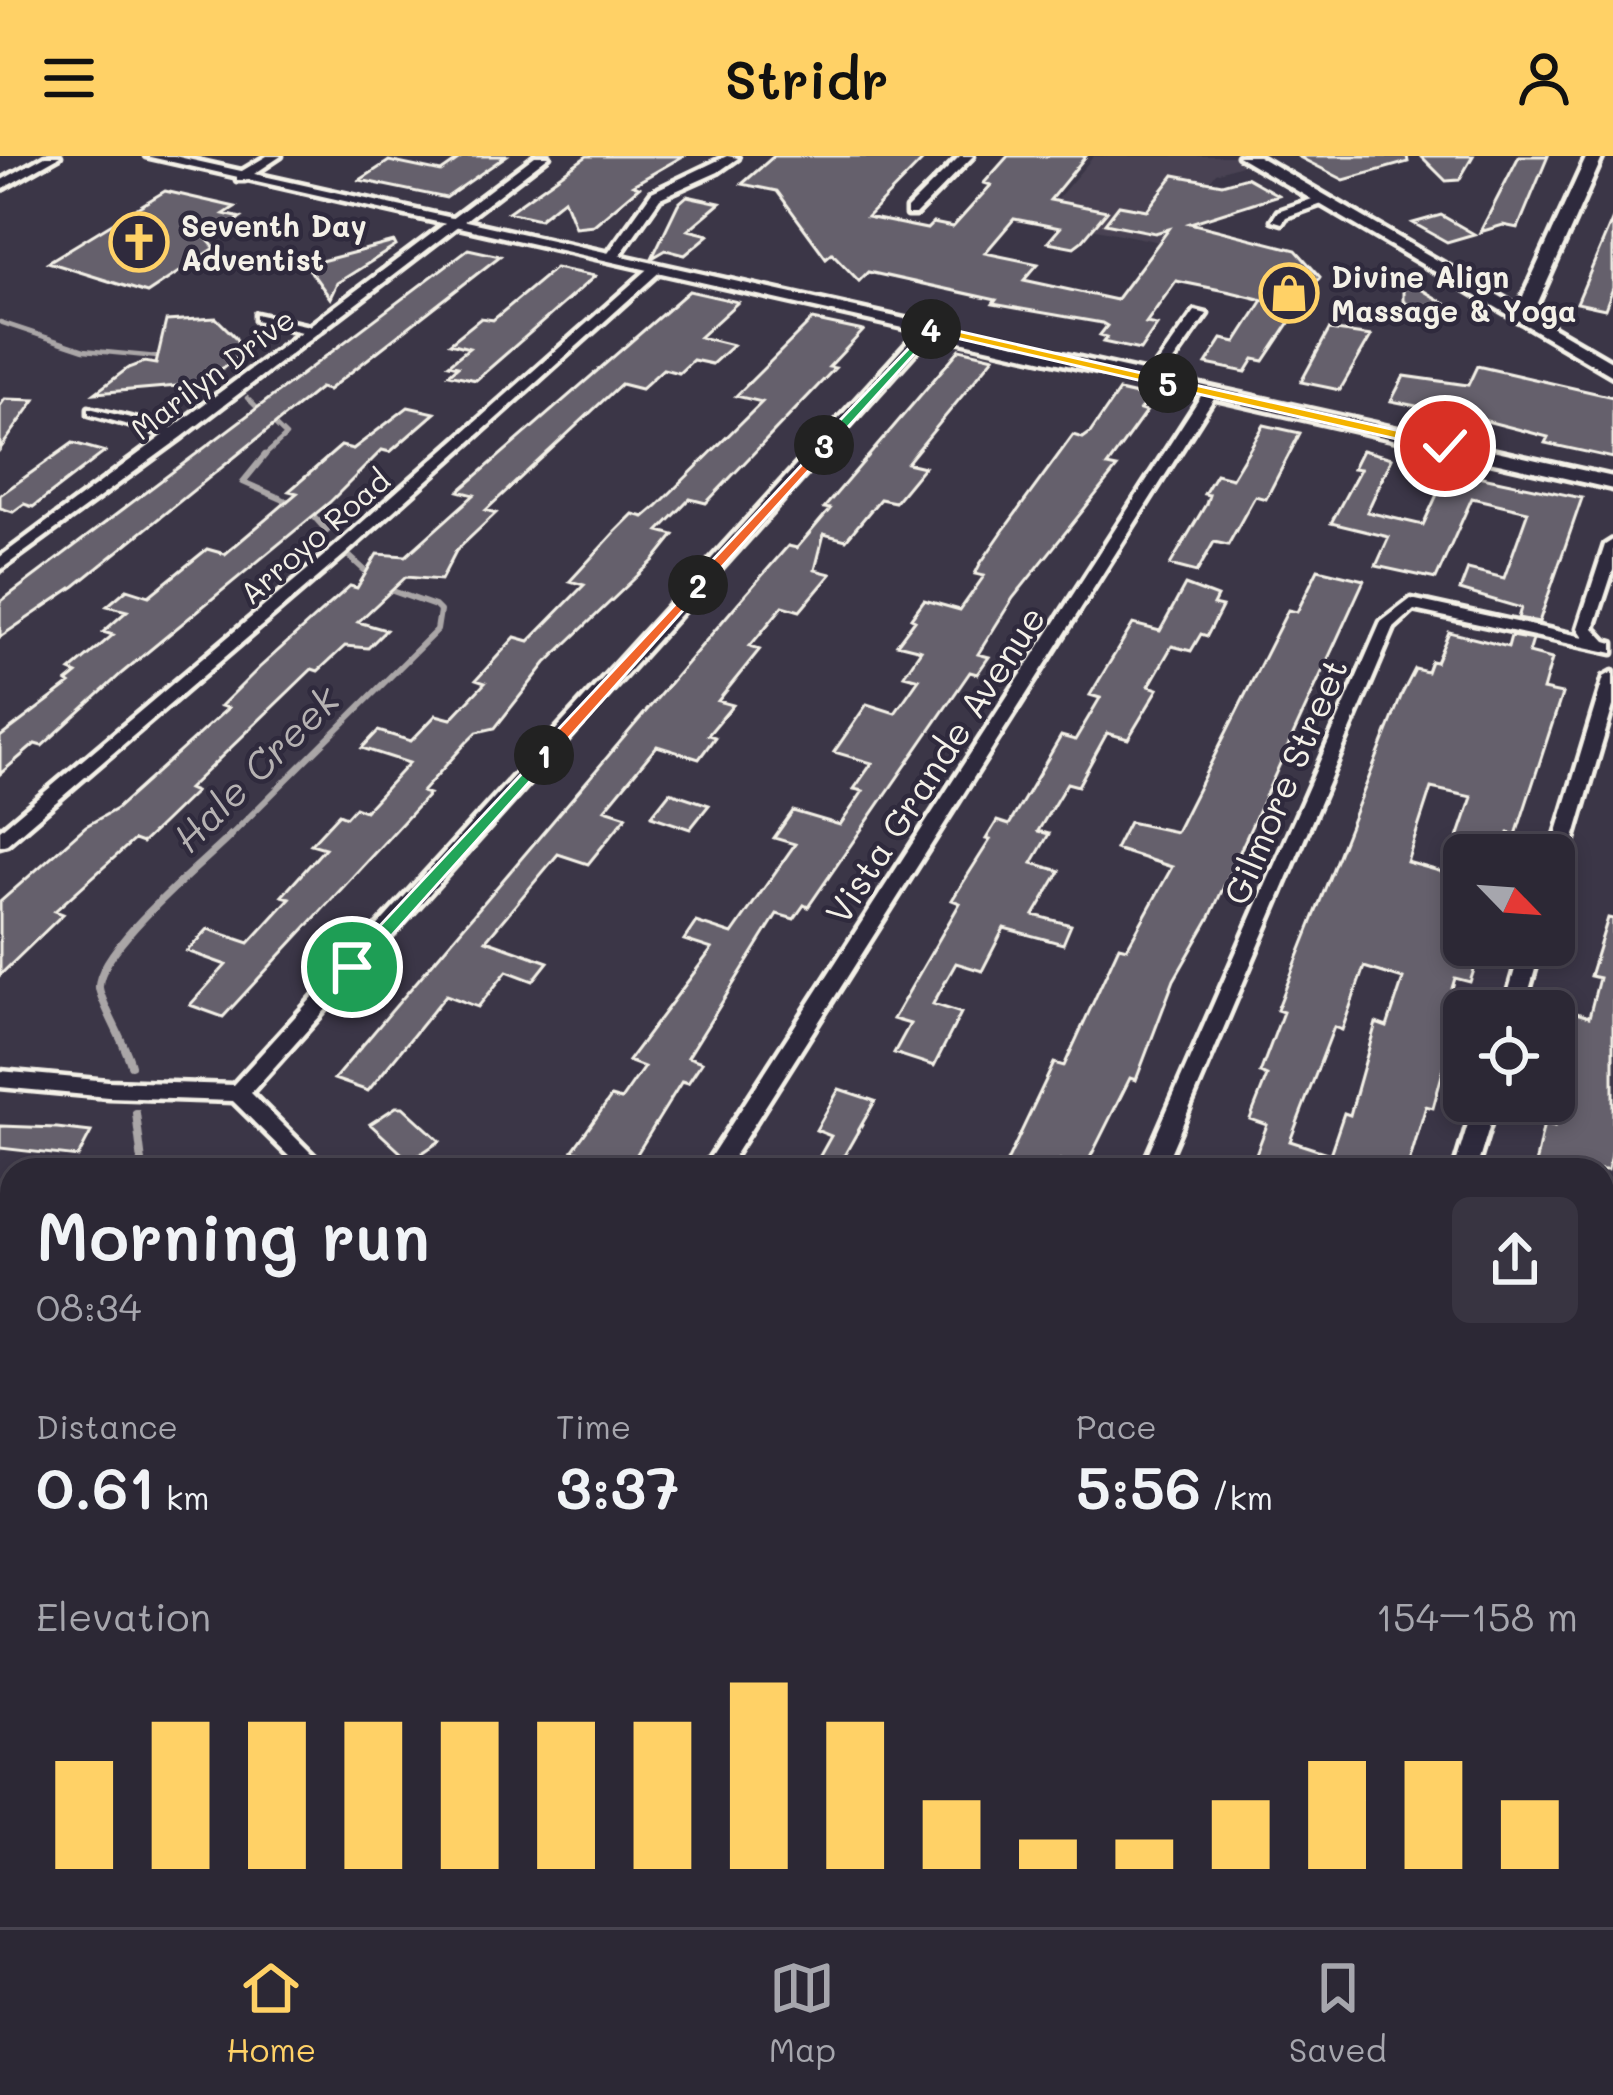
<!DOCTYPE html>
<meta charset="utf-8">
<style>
body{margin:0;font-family:Mali,sans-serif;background:#383441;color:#f1f3f6;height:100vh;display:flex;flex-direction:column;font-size:45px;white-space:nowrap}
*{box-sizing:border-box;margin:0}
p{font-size:39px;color:#a6a6ad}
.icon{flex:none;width:66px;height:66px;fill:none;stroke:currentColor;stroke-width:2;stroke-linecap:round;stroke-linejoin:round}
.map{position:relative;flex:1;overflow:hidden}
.sheet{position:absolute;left:0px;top:1002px;width:1614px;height:771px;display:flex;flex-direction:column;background:#2c2835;border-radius:36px 36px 0 0;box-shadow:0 6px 18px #0003,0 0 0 3px #484450}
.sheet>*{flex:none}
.needle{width:78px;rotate:115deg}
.fabs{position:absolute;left:1443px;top:678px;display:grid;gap:24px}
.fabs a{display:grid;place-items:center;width:132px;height:132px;border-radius:18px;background:#2c2835;box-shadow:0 6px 18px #0003,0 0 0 3px #484450;font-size:60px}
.pin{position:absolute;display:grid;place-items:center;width:102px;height:102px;color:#fff;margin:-51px;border:6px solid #fff;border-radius:50%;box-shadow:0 3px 12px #0007}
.km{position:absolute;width:60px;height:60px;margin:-30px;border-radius:50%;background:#222;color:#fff;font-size:33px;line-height:60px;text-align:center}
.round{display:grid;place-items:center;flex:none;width:126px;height:126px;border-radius:18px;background:#383441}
.summary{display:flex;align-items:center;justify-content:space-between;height:204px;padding:0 36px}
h1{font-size:66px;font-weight:600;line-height:90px}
.metrics{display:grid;grid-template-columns:repeat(3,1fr);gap:18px;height:204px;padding:12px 36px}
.metrics div{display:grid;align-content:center}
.metrics b{font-size:60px;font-weight:600}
.metrics small{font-size:33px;font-weight:400}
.metrics p{font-size:33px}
.chart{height:336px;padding:24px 36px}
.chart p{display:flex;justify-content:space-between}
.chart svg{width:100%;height:216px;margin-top:12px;stroke:#ffd166;stroke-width:6}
header{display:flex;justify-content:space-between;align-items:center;height:156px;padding:0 36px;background:#ffd166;color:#111;font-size:54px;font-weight:600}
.tab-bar{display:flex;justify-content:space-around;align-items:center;height:168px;border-top:3px solid #484450;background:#2c2835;font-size:33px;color:#a6a6ad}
.tab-bar a{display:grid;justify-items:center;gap:6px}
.tab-bar .on{color:#ffd166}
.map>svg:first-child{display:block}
.built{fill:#484352}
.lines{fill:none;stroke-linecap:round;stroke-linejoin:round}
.stream-far3{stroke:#aaa6a7;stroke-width:4.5}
.stream-far2{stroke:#aaa6a7;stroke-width:6}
.stream-far1{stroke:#aaa6a7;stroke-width:8}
.stream{stroke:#aaa6a7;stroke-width:9}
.building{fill:#65616c;stroke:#f4f1e8;stroke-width:3;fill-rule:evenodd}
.minor-casing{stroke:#f4f1e8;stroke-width:9}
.tertiary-casing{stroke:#f4f1e8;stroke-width:9}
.secondary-casing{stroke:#f4f1e8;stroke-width:9}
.minor{fill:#2f2a3d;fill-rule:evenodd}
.tertiary{fill:#2f2a3d;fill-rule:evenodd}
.secondary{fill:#2f2a3d;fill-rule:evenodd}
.split-1{fill:#22a559;stroke:#fff;stroke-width:3}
.split-2{fill:#f0652b;stroke:#fff;stroke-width:3}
.split-3{fill:#f0652b;stroke:#fff;stroke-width:3}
.split-4{fill:#22a559;stroke:#fff;stroke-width:3}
.split-5{fill:#f5b400;stroke:#fff;stroke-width:3}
.split-6{fill:#f5b400;stroke:#fff;stroke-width:3}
.labels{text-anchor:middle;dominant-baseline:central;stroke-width:9;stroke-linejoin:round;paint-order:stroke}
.far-poi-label{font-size:30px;font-weight:bold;fill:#f4f1e8;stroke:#2f2a3d;text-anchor:start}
.far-street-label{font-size:30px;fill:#f4f1e8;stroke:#2f2a3d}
.street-label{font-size:36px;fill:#f4f1e8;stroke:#2f2a3d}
.water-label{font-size:39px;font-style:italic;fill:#b6b2b2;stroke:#2f2a3d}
</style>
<header><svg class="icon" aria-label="menu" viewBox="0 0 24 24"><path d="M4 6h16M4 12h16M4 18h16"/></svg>Stridr<svg class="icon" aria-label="person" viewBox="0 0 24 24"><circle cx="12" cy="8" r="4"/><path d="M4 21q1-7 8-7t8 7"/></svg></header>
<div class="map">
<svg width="1613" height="1771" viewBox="0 0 1613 1771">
<rect width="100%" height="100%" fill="#3b3647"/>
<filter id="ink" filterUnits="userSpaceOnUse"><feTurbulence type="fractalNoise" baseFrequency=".00833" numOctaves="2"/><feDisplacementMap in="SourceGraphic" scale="24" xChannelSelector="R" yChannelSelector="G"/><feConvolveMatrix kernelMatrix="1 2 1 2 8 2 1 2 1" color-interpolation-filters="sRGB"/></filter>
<g filter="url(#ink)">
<path class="built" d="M1094,0H1235L1247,7L1216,17L1165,87L1041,62Z
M393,1761H603L624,1771H387Z"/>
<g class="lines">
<path class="stream-far3" d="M0,166L84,194L168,202
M247,242L286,280L262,302"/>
<path class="stream-far2" d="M265,299L243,326L291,347
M310,356L327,375
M350,401L371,420
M228,682L437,474L440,455L435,450L387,433"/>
<path class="stream-far1" d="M131,909C125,887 101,847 99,832C96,794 203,707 231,679
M136,957L143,1014
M0,1153L12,1158"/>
<path class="stream" d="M650,1761L669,1771"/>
</g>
<path class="building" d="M464,0H506L446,42L360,24L389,5L441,16Z
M587,0H683L633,29L639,31L594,69L575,71L564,43L539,63L508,56Z
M774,0H927L867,61L927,73L933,67L953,71L991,29L984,27L1008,0H1086L1050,44L1107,55L1082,85L1074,91L1048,86L1060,72L1014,63L985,97L1038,108L1024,124L1116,144L1169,73L1155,77L1105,67L1119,49L1147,54L1174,19L1222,28L1246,21L1278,39L1190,67L1296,94L1320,121L1264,205L1254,203L1246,216L1206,208L1222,183L1236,186L1263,144L1231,136L1176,125L1146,167L1157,169L1140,194L1103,186L1107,181L1100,179L1107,170L1102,167L993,148L996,144L868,116L859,125L832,97L826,102L777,35L742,28Z
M1297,0H1407L1408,6L1344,24Z
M1421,0H1473L1459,24L1446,25Z
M1519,0H1548L1518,72L1503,69L1480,76Z
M165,35L235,51L224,58L241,62L218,77L197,72L215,92L147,137L48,106Z
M687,40L720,47L688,74L709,79L685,99L666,94L652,102L678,48Z
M1441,59L1474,78L1447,86L1413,67Z
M1613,62V132L1605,153L1577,147Z
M394,86L396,90L337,127L330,142L306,109Z
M468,93L500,100L328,234L320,232L75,430L0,481V446Z
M555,112L595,120L476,224L449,218L458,210L449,208L469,192L450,187L481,162L493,164Z
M1414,129L1454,153L1427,160L1403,145V132Z
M689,135L738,146L700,181L733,189L712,208L693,204L679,217L663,213L641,233L621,228L486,354L496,357L456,395L441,424L406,421L358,466L386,474L368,492L345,490L318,515L312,513L188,633L195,636L161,669L142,687L134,684L55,755L63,758L0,819V746L86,670L116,653L228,552L221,550L259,512L350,430L357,432L377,398L406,400L474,339L459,335Z
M216,162L235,181L240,190L235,192L242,198L201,228L95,237L128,212L144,206L156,208L166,165Z
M812,164L863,175L829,211L835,212L706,347L690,343L659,375L674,379L654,404L546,507L495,572L477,576L466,587L422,636L429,638L223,861L190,849L226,809L187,795L208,773L249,787L290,742L282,740L325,692L311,688L339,658L346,661L355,651L365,655L409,607L362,592L378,575L411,585L436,559L451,563L485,527L476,524L515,481L529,485L584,429L570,425L614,377L633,358L644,361L657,350L762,246L736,240Z
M1329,174L1371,180L1340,234L1301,226Z
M960,193L994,201L907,307L924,311L895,346L880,343L846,384L824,378L815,414L831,418L800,455L783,450L750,490L760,493L718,545L733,549L708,579L715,581L699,603L657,590L605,653L627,660L588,708L558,698L486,784L548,806L533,825L507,815L478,851L446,839L368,935L334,923L738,447L788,390L797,392L830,353L824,352Z
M1477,210L1613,241V302L1545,287L1548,281L1467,260L1391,245L1404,220L1468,229Z
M1119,235L1149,242L1140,254L1146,256L1107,310L1117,312L1013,442L978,498L989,501L977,518L970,516L808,751L804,749L794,763L777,758L688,901L702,906L688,927L682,925L627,1014L573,994L611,941L621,944L644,911L628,905L712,793L684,784L696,766L732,778L795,688L774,682L793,655L840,669L863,635L854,633L872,607L834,596L867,548L895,557L919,523L904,519L921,494L897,488L915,464L911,462L924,444L960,454L984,420L975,418L980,408L1005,372L1073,279L1083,282L1090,277Z
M5,243L35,244L0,293V250Z
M408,251L435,257L390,296L382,294L330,346L122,517L42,590L35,588L0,618V581L70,528L67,526L77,518L70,515L113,479L103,476L127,455L107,450L127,433L149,440L207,393L225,398L297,337L289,335L341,290L353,293Z
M1264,269L1300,277L1266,343L1255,340L1228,389L1214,386L1197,416L1170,409L1206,348L1209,339L1204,338L1216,318L1232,322Z
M73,287L105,296L33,351L24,348L13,356L0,352V339Z
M1362,294L1392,302L1367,356L1423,369L1446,319L1471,324L1473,319L1582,342L1539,466L1518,462L1521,452L1460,434L1468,413L1504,422L1528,355L1472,342L1436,423L1376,410L1389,381L1331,367L1360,313L1353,312Z
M1318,413L1364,424L1209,763L1174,824L1136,924L1130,922L1085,1012L1060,1004L1055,1014H1003L1054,907L1064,910L1119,790L1127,792L1172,711L1115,693L1129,666L1176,676L1288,454L1297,456Z
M1185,429L1217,441L1213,449L1222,451L1207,480L1201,478L1191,495L1172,490L1149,530L1158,533L1128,583L1107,577L1078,630L1067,627L1038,675L1049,678L1032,707L1060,715L1034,759L1071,769L1063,788L1004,772L982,815L956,807L933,848L961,857L934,910L894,897L910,868L893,863L960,747L952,744L990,684L986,683L997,665L1009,669L1061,580L1075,584L1100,542L1090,539L1133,468L1160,475Z
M1449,476L1508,491L1511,480L1533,484L1529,497L1552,503L1543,534L1562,538L1516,679L1509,677L1502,699H1464V804L1476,808L1470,826L1455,822L1444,860L1457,864L1433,952L1426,950L1407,1014H1286L1254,1003L1267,969L1250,963L1267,920L1260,917L1283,856L1277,854L1402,538L1415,513L1427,516L1431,505L1436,506ZM1431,632L1472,641L1446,717L1407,706ZM1364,811L1403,823L1387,871L1376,867L1350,959L1344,957L1330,998L1290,985L1334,871L1342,874Z
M670,636L709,649L690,673L651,660Z
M1608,762L1613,763V987L1608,1014H1534L1544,967L1554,970V928L1573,856L1589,861L1599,822L1590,820Z
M839,933L875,945L836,1014H812L831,980L816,974Z
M396,951H403L440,985L410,1005L370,968Z
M0,970L57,972L91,976L78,1001L0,992Z"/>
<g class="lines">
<defs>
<path id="minor" d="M45,0H60L0,34V25Z
M267,0H281L245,24H237V18Z
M535,0H549L182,281L0,414V401L164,279L89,258V252L172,272L301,176L256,164V158L309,170Z
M727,0L738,2L718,16L660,42L623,95L617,103H607L606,100L652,36Z
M960,0H973L915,59H907V53Z
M1318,41L1322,42V48L1286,61L1282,67L1272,64L1278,55Z
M654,108L665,111L344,399L7,688L0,690V674L332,393Z
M1195,155L1207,158L1158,227H1148L1146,224Z
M929,168L936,172L934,175L251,937L328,1014H303L233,945L108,941L0,931V915L108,925L233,929L924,169Z
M1210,233L1217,237L725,1014H702L1203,237Z
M1613,384V414L1594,472L1606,485L1613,487V497L1414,454L1394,472L1163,1014H1141L1381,466L1411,443L1584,481L1578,472L1605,389Z
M1613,516V550L1564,717L1554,724V699H1550L1604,521Z
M1522,789H1542L1523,855H1503Z
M1475,945H1497L1476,1014H1454Z
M12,1537V1573L0,1580V1544Z
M1602,1738L1613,1739V1769L1602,1768L1590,1761H1602Z
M176,1761H209L205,1771H172Z
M1536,1761H1578L1582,1771H1540Z"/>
<path id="tertiary" d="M146,0H174L1613,321V333Z
M1587,0H1603L1532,160L1517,164L1514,160Z"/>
<path id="secondary" d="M1238,0H1258L1613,206V220Z"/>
</defs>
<use href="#minor" class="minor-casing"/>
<use href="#tertiary" class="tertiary-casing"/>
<use href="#secondary" class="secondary-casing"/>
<use href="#minor" class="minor"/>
<use href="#tertiary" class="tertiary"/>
<use href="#secondary" class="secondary"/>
</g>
</g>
<path class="split-1" d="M544,594L552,599L550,603L359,816H346V806Z"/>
<path class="split-2" d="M698,424L705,429L703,432L550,603H538V595Z"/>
<path class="split-3" d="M824,285L829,292L703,432H693V425Z"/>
<path class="split-4" d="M931,169L935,175L829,292H819V286Z"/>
<path class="split-5" d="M931,169L1168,223L1175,227L1168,231L926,175Z"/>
<path class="split-6" d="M1168,223L1445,285L1452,290L1445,294L1163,230Z"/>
<defs>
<symbol id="church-ring" viewBox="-11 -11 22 22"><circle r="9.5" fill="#2f2a3d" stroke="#ffd166" stroke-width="1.5"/><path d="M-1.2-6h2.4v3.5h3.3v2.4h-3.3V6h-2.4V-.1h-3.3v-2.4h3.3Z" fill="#ffd166"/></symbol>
<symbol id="shop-ring" viewBox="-11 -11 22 22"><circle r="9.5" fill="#2f2a3d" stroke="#ffd166" stroke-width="1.5"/><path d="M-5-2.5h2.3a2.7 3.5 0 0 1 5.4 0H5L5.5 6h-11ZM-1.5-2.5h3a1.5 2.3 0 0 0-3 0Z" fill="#ffd166"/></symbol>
</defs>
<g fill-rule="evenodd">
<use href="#church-ring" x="106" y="53" width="66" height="66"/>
<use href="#shop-ring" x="1256" y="104" width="66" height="66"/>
</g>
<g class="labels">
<g class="far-poi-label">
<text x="181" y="69">Seventh Day<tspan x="181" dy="34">Adventist</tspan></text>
<text x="1331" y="120">Divine Align<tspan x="1331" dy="34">Massage &amp; Yoga</tspan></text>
</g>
<g class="far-street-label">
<text transform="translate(212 217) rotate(-37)">Marilyn Drive</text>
<text transform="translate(314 380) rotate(-41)">Arroyo Road</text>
</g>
<g class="street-label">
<text transform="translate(934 608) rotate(-57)">Vista Grande Avenue</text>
<text transform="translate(1284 625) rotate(-67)">Gilmore Street</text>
</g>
<g class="water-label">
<text transform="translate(255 612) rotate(-45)">Hale Creek</text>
</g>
</g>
</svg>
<div class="fabs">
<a><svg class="needle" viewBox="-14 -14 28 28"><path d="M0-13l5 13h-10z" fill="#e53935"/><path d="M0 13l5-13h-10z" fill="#a6a6ad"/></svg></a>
<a><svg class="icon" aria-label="locate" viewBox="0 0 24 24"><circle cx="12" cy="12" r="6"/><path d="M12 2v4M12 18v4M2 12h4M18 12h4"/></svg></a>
</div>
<div class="pin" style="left:352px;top:811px;background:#1e9e55"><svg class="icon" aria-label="arrive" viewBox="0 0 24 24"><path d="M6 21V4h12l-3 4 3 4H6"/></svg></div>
<div class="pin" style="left:1445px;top:290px;background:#d93025"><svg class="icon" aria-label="check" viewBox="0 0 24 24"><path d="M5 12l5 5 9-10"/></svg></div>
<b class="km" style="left:544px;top:599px">1</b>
<b class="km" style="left:698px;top:429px">2</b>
<b class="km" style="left:824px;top:289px">3</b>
<b class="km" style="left:931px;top:173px">4</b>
<b class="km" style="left:1168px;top:227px">5</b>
<section class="sheet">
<div class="summary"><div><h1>Morning run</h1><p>08:34</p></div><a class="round"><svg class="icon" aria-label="share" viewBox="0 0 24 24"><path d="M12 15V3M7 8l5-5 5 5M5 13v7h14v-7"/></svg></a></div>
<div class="metrics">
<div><p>Distance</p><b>0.61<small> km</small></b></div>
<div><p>Time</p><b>3:37</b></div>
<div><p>Pace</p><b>5:56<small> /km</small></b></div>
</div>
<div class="chart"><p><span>Elevation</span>154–158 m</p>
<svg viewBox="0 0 160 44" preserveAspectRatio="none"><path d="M5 44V22M15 44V14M25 44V14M35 44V14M45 44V14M55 44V14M65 44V14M75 44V6M85 44V14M95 44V30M105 44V38M115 44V38M125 44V30M135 44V22M145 44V22M155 44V30"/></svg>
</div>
</section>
</div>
<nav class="tab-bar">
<a class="on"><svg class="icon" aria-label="home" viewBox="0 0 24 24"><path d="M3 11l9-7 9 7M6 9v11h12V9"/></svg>Home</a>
<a><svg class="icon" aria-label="map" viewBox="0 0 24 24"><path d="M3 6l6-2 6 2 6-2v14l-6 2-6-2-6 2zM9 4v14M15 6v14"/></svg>Map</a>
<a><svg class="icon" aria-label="saved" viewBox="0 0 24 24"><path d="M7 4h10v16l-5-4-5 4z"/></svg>Saved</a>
</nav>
